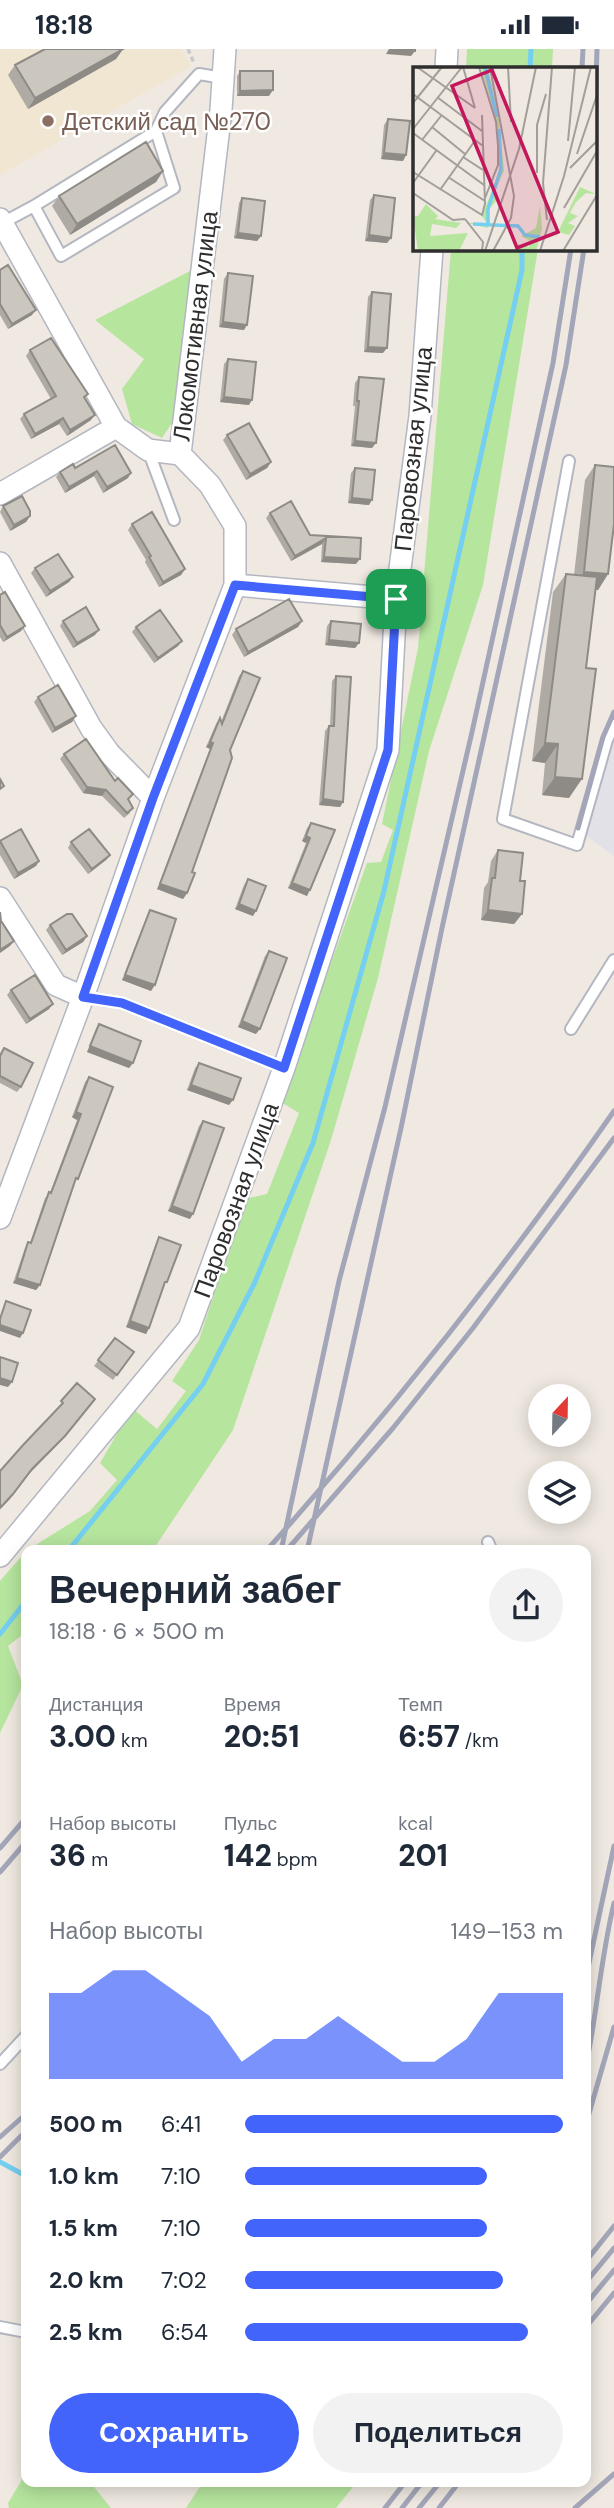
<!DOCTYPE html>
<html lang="ru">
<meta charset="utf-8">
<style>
body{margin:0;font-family:"DM Sans",sans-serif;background:#f2f2f3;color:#1f2937;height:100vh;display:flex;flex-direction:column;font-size:26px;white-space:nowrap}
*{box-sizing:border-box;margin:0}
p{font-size:23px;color:#747a83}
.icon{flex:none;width:38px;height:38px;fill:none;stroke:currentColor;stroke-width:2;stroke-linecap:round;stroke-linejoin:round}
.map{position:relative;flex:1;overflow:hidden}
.panel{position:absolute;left:21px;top:1496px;width:570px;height:942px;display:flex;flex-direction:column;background:#fff;border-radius:14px;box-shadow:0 4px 18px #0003}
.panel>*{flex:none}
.needle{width:46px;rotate:22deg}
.controls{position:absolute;left:528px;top:1335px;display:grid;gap:14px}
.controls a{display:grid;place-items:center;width:63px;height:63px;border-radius:50%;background:#fff;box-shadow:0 4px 18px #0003;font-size:35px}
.pin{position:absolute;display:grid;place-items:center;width:60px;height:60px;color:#fff;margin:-30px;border-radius:14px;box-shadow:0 4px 10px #0006}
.round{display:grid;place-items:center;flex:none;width:74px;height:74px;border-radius:37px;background:#f2f2f3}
.overview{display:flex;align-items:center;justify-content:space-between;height:119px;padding:0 28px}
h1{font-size:38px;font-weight:800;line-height:52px}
.metrics{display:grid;grid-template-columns:repeat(3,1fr);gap:10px;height:119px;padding:7px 28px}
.metrics div{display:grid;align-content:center}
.metrics b{font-size:30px;font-weight:800}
.metrics small{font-size:19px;font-weight:400}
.metrics p{font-size:19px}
.chart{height:196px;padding:14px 28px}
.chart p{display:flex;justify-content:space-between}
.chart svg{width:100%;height:126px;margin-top:7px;fill:#4264fb;opacity:.7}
.cta{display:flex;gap:14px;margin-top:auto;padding:14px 28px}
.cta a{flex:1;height:80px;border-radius:42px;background:#4264fb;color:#fff;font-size:28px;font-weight:800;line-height:80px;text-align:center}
.cta a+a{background:#f2f2f3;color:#1f2937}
ul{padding:0 28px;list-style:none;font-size:23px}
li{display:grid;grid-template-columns:112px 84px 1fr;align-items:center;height:52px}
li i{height:18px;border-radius:9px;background:#4264fb}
.status{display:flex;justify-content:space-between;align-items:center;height:49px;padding:0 35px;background:#fff;direction:ltr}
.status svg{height:19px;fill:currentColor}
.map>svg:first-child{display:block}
.industrial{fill:#e3e1e8}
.education{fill:#f0e6d1}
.green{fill:#b6e59e}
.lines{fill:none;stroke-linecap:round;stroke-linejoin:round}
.stream{stroke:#75cff0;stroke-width:5}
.lane-casing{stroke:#b4b7c1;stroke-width:14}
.street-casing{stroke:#b4b7c1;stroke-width:24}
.path{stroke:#c9c9c9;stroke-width:3.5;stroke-dasharray:5 3.5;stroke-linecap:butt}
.lane{stroke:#fff;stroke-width:10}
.street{stroke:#fff;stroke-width:21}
.rail{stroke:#a3a6b8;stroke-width:5}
.wall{fill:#afaba4}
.shaded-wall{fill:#8e8b86}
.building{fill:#cbc7bf;stroke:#8e8b86;stroke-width:2}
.route-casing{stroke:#fff;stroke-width:14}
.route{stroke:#4264fb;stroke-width:9}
.education-dot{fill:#8d6e63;stroke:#fff;stroke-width:2.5}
.labels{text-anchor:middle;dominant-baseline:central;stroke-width:5;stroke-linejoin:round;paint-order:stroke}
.education-label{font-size:24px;fill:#785e54;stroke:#fff;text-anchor:start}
.street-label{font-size:24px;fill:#2e2e2e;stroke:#fff}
.inset-river{fill:none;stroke:#75cff0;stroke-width:3.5}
.inset-road{fill:none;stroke:#a29e99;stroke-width:2}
.view{fill:#c2185b;fill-opacity:0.15;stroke:#c2185b;stroke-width:3.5}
.inset-edge{fill:none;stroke:#2e2e2e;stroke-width:3.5}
</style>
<div class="status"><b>18:18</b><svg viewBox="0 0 49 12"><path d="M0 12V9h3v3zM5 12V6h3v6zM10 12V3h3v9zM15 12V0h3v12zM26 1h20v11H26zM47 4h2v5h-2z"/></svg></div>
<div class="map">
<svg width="614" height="2459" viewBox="0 0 614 2459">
<rect width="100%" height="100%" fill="#efe9e1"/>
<path class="industrial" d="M614,677V807L585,786Z"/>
<path class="education" d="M0,0H181L191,17L0,126Z"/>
<path class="green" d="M467,0H553L552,19H466Z
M451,200H538L483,536L429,702L378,929L331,1091L233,1381L153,1501L26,1502V1583L8,1597L23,1636L0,1684V1532L26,1502L90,1462L117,1431L100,1414L132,1359L157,1380L186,1342L172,1332L199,1291L245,1150L267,1145L299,1064L281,1053L367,814L381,813L393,781L382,775L418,599Z
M192,221L179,363L162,389L132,375L122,340L144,310L95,271Z
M26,2424V2432L84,2433L94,2438L111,2459H9L8,2454Z
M199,2433H357L336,2459H186L201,2436Z"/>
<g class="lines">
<path class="stream" d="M530,19L531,0
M68,1502L203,1335L255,1233L313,1094L384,842L522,221V200
M0,1585L26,1552
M0,2113L26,2127"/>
<defs>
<path id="lane" d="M156,82L174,139L61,207L34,157L156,82L165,63L199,25L223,29
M2,174L34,157
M148,401L174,471
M569,412L503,770L577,796L607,691L614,676
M83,948L122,954L284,1019
M571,980L614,911
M488,1493L492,1502
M0,2015L26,1987
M0,2278L26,2283"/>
<path id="street" d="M446,19L447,0
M0,170L116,378L148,401L180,405
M0,445L116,378
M0,514L91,679L109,704L153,749
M235,536L396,550
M0,849L56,936L83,948
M0,1169L83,948L153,749L235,536V477L210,436L180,405L221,61L225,0
M0,1507L189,1279L284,1019L388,701L396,550L420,367L432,200"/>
</defs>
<use href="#lane" class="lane-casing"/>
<use href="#street" class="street-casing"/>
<path class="path" d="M188,0L194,14"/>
<use href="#lane" class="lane"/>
<use href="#street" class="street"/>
<path class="rail" d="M582,19L583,0
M595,64L597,0
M578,779L603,688L614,663
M266,1502C391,1362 507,1216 614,1062
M281,1502L339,1232L385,1058L472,683L553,314L571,200
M286,1502L393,1379L473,1279L614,1089
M307,1502L401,1079L442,879L566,316L584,200
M0,1799L26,1769
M0,1823L26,1793
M586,1928L614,1797
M586,2017C597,1963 601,1908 614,1854
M586,2075L614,1978
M0,2088L26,2065
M0,2108L26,2082
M586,2212L614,2177
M586,2233L614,2199
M586,2255L614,2221
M586,2278L614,2244
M385,2459L406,2432
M402,2459L423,2432
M419,2459L441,2432
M439,2459L460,2432
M575,2459L614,2425"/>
</g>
<path class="wall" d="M123,0L116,10L28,60L8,26L15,16Z
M240,22L269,47H237V27Z
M388,70L406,106L403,112L381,110L384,76Z
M163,122L156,133L70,186L52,157L59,147Z
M374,146L391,189L387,194L365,192L370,151Z
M242,149L261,187L257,192L234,189L239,154Z
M0,221L32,266L8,280L0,266Z
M228,224L244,281L219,278L224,230Z
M372,243L383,304L364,303L368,248Z
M30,301L85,350L91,371L67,387L59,375L31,390L20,370L24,365L51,350L26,307Z
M228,310L249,356L220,353L224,315Z
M359,328L372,399L351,397L355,357H353L355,334Z
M227,386L271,413L267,419L246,431L223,391Z
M115,396L128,429L103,444L94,427L65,444L56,428L60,423L75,419Z
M595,416L608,525L598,541L595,540L569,749L542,746L545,714L532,712L553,543L566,525L574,526L585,431Z
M355,419L369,456L348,454L351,424Z
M3,457L30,467L26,473L10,482L0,463Z
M270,464L310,486L361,489L356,515L321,513L322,495L291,512L266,469Z
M132,475L185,520L181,526L159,538L145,513L146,511L128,481Z
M35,519L73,528L69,533L46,548L31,524Z
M0,546L25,577L21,582L3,593L0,588Z
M63,572L95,586L73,599L60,577Z
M302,572L298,578L244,608L232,586L236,580Z
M331,572L359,594L355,599L325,596L327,577Z
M136,578L178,597L154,614L132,583Z
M243,622L230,701L192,823L187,844L183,850L157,840L210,700L206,698L216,675L220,669L221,673L239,627Z
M336,627L343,753L340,758L319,756L325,682L329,677H330L332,632Z
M38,648L76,667L72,673L52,684L34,653Z
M64,705L128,751L130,764L124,769L102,747L83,744L60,710Z
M311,774L307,847L288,839L306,794L302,792L307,779Z
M0,792L39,812L36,817L14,830L0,806Z
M71,793L110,806L106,811L88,825L68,799Z
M498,801L520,832L522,865L514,875L481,871L484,839L488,833L491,812Z
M248,830L253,867L235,860L244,836Z
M150,861L151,942L122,931L147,867Z
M50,876L87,887L83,893L62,906L46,881Z
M269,902L256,985L238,978L265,907Z
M11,941L49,960L26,975L7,946Z
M99,975L133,1014L129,1019L87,1003L96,980Z
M4,999L21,1038L17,1043L0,1034V1005Z
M199,1014L229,1056L187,1041L195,1019Z
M89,1028L74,1135L40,1236L36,1241L13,1234L25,1199L28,1193L30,1194L45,1149L50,1144L77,1071L72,1068L85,1033Z
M203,1072L190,1170L168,1162L199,1077Z
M159,1188L163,1239L149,1279L146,1285L126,1278L156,1194Z
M115,1289L134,1303L113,1331L94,1317Z
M26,2301V2320L24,2319L25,2303Z"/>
<path class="shaded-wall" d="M123,0L116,10L28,60L35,49Z
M389,0H396L415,2L411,7L386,5Z
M273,41L269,47H237L240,42Z
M384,104L406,106L403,112L381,110Z
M163,122L156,133L70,186L77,175Z
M238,184L261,187L257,192L234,189Z
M369,186L391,189L387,194L365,192Z
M36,261L32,266L8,280L12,275Z
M223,273L247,276L244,281L219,278Z
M368,298L387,299L383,304L364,303Z
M224,348L252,351L249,356L220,353Z
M95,366L91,371L67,387L70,381Z
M63,369L59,375L31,390L35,385Z
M355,392L376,394L372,399L351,397Z
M271,413L267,419L246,431L250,425Z
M97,422L94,427L65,444L69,438Z
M131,424L128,429L103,444L107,438Z
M352,449L372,451L369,456L348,454Z
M30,467L26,473L10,482L14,476Z
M326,489L322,495L291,512L295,507Z
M324,508L360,510L356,515L321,513Z
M185,520L181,526L159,538L163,533Z
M584,523L608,525L598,541L573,538Z
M73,528L69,533L46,548L50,542Z
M302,572L298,578L244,608L248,603Z
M25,577L21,582L3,593L7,588Z
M99,581L95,586L73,599L77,594Z
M329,591L359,594L355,599L325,596Z
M182,592L178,597L154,614L158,609Z
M76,667L72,673L52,684L55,679Z
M210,693L213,694L210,700L206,698Z
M545,694L558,695L545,714L532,712Z
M555,728L582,730L569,749L542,746Z
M87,738L106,741L102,747L83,744Z
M323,750L343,753L340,758L319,756Z
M306,787L310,789L306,794L302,792Z
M110,806L106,811L88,825L92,820Z
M39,812L36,817L14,830L18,824Z
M292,834L310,841L307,847L288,839Z
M160,835L187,844L183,850L157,840Z
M239,855L256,862L253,867L235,860Z
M488,861L522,865L514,875L481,871Z
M87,887L83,893L62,906L66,901Z
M14,892L10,897L0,904V901Z
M125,926L155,936L151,942L122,931Z
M53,955L49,960L26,975L30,970Z
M242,972L260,980L256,985L238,978Z
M90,997L133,1014L129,1019L87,1003Z
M191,1036L233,1051L229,1056L187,1041Z
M76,1063L81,1065L77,1071L72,1068Z
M172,1157L193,1165L190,1170L168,1162Z
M17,1229L40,1236L36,1241L13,1234Z
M130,1272L149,1279L146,1285L126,1278Z
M0,1276L23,1284L20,1289L0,1282Z
M0,1329L12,1333L8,1338L0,1336Z
M91,1355L61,1392L29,1425L9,1451L0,1460L32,1420Z"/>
<path class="building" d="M45,0H123L35,49L15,16Z
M396,0H415V2Z
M240,22H273V41L240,42Z
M388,70L410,72L406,106L384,104Z
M146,93L163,122L77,175L59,147Z
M374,146L395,149L391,189L369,186Z
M242,149L265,152L261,187L238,184Z
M8,216L36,261L12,275L0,255V221Z
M228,224L253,227L247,276L223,273Z
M372,243L391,245L387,299L368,298Z
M51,289L88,345L84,348L95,366L70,381L63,369L35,385L24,365L56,347L30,301Z
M228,310L256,313L252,351L224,348Z
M359,328L384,330L376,394L355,392L359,352H357Z
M249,374L271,413L250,425L227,386Z
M115,396L131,424L107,438L97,422L69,438L60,423L73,415L75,419Z
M595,416L614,418V475L608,525L584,523Z
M355,419L375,421L372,451L352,449Z
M22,447L30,462V467L14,476L3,457Z
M291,452L310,486L361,489L360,510L324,508L326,489L295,507L270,464Z
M152,463L185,520L163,533L149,508L151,507L132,475Z
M58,505L73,528L50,542L35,519Z
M566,525L597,528L586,619L596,620L582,730L555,728L558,695L545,694Z
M5,543L25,577L7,588L0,576V546Z
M289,550L302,572L248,603L236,580Z
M86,558L99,581L77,594L63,572Z
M160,561L182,592L158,609L136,578Z
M331,572L361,575L359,594L329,591Z
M243,622L260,629L230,701L232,709L192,823L195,824L187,844L160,835L213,694L210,693L220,669L222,675Z
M336,627L351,628L343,753L323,750L329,677H334Z
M58,636L76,667L55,679L38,648Z
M86,690L115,732L118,729L133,745L128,750L133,759L127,764L106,741L87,738L64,705Z
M0,730L4,737L0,740Z
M311,774L335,781L310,841L292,834L310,789L306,787Z
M21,780L39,812L18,824L0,792Z
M89,780L110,806L92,820L71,793Z
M498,801L523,804L520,832H525L522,865L488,861L492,829H495Z
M248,830L266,837L256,862L239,855Z
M150,861L176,870L155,936L125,926Z
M0,863L1,872L14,892L0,901Z
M67,865H72L87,887L66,901L50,876Z
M269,902L287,909L260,980L242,972Z
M35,926L53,955L30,970L11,941Z
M99,975L141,992L133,1014L90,997Z
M4,999L33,1014L21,1038L0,1027V1007Z
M199,1014L241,1029L233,1051L191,1036Z
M89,1028L113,1038L78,1130L76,1129L40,1236L17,1229L28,1193L31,1194L49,1143L51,1144L81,1065L76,1063Z
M203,1072L224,1079L193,1165L172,1157Z
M159,1188L181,1196L167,1233H165L149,1279L130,1272Z
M6,1252L31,1261L23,1284L0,1276V1270Z
M115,1289L134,1303L117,1326L98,1311Z
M0,1308L18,1314L12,1333L0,1329Z
M77,1334L95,1350L65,1387L32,1420L13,1445L0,1459V1422L24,1395L63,1354L61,1352Z"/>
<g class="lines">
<defs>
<path id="route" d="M235,536L396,550L388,701L284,1019L122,954L83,948L153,749Z"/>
</defs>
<use href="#route" class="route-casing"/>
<use href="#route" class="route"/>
</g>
<circle class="education-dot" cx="48" cy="72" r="7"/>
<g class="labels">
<g class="education-label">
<text x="62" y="72">Детский сад №270</text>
</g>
<g class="street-label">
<text transform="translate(195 277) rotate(-83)">Локомотивная улица</text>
<text transform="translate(413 400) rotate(-84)">Паровозная улица</text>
<text transform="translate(236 1151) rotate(-70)">Паровозная улица</text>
</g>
</g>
<g transform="translate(413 18)">
<rect width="184" height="184" fill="#efe9e1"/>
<path d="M68,0H74L85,42L91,104L82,124L84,133L76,142L75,161L54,156H74L69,149L87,103L85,63ZM167,120L183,127L173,126L163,135L157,146L165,149L155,156L162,159L156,168L146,165L142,171ZM13,137L25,149L22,152L48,156L43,161L19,157L17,169L55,166L46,184H5L0,149H5ZM127,139L129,162L123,184H107L105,177L116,180L117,174L108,169L123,161Z" fill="#b6e59e"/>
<path class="inset-river" d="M72,0L84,50M60,157L105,159L112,168L127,170M75,158V142L88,102L86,62"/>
<path class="inset-road" d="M4,0L62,41M50,0L62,41M66,0L83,55L85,79V98L72,131M77,0L101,129L98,151L80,184M95,0L98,55M0,27L70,79M24,30L69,64M0,36L29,0M19,60L52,87M0,62L49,0M0,66L71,118M9,73L28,49M155,74L162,0M164,87L184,28M50,90L70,103M157,101L184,74M0,105L69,148L72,137L69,48M124,106V58L133,27M35,110L72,134M0,116L23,84M27,123L61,75M0,126L40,153L52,152M151,141L184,84M52,152L70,175L69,184M134,153L130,116L139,0M72,184L106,82L123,0M127,184L151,109L178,0M150,184L184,128"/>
<path class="view" d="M79,3L145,165L104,181L39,19Z"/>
<rect width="184" height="184" class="inset-edge"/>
</g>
</svg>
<div class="controls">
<a><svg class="needle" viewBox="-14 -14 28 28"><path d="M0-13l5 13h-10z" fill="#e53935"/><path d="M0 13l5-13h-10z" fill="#747a83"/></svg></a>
<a><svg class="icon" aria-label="layers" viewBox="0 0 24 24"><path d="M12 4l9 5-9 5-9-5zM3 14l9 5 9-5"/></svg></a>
</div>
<div class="pin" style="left:396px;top:550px;background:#1e9e55"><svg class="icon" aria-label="arrive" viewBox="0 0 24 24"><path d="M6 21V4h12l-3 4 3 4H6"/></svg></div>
<section class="panel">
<div class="overview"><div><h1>Вечерний забег</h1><p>18:18 · 6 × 500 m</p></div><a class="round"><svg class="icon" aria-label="share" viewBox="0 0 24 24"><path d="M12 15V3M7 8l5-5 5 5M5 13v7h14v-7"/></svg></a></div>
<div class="metrics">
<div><p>Дистанция</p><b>3.00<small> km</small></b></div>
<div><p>Время</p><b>20:51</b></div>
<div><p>Темп</p><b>6:57<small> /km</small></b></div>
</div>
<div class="metrics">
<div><p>Набор высоты</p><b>36<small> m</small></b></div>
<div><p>Пульс</p><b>142<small> bpm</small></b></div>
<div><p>kcal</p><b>201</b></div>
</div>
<div class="chart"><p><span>Набор высоты</span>149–153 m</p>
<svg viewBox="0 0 160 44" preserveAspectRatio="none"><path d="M0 44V14L10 14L20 6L30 6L40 14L50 22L60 38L70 30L80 30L90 22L100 30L110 38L120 38L130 30L140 14L150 14L160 14V44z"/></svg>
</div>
<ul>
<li><b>500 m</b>6:41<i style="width:100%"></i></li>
<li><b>1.0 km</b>7:10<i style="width:76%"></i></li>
<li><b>1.5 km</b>7:10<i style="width:76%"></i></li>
<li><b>2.0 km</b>7:02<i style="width:81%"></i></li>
<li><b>2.5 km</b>6:54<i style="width:89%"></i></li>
</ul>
<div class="cta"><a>Сохранить</a><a>Поделиться</a></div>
</section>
</div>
